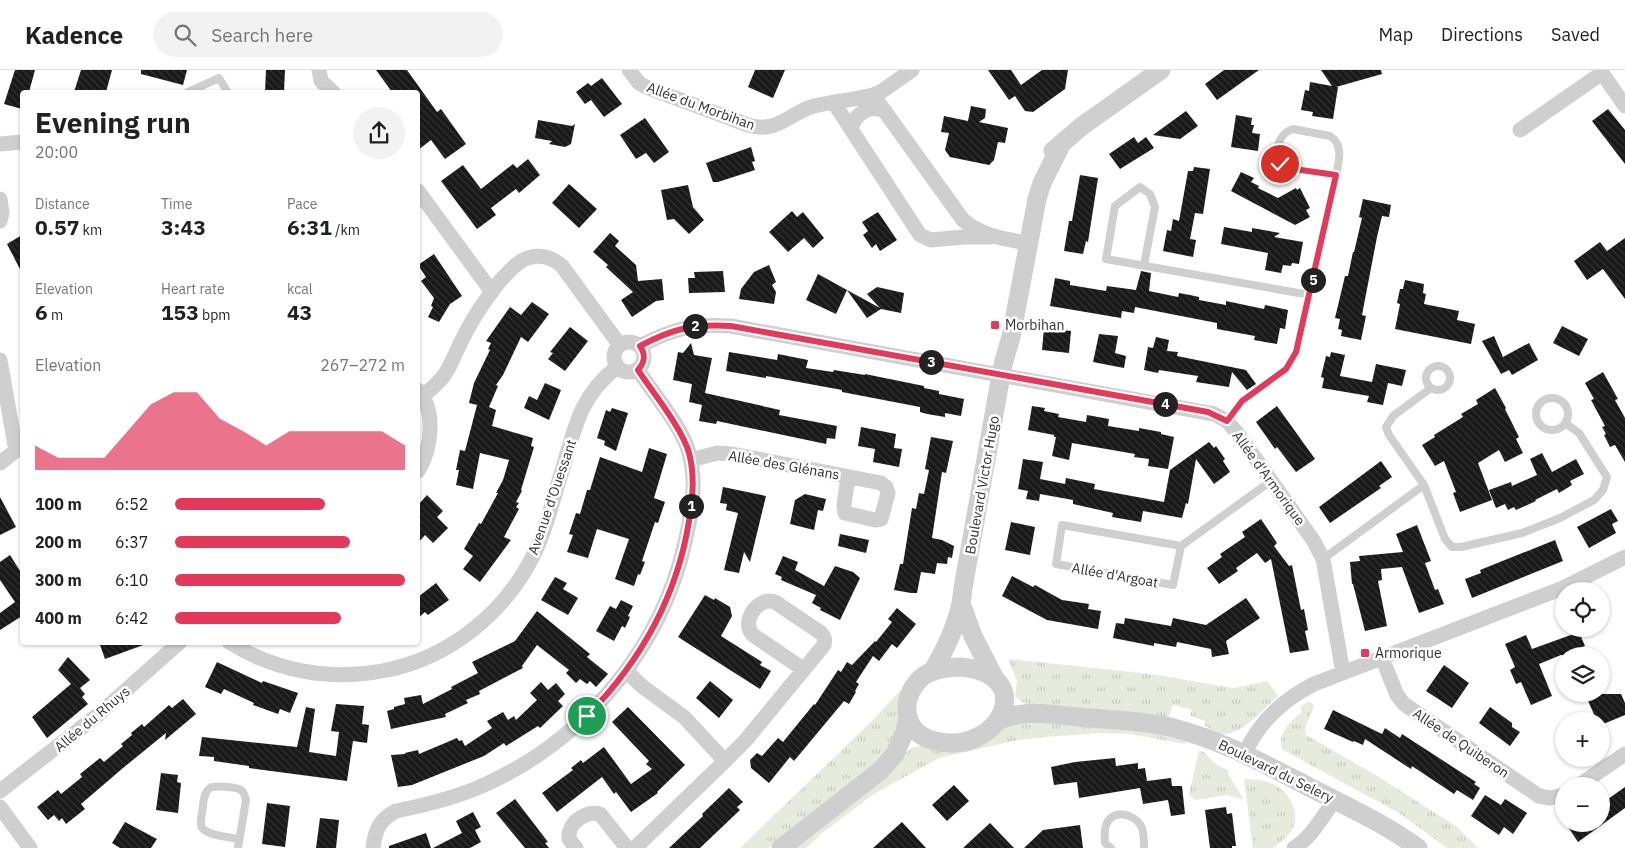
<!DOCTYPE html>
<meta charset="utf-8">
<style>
body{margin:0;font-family:"IBM Plex Sans",sans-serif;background:#f2f2f2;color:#202124;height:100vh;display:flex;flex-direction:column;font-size:19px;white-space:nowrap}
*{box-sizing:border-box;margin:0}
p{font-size:16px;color:#757577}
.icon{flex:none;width:28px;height:28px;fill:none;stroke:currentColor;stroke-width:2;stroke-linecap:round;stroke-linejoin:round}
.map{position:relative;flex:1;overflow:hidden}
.side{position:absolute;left:20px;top:20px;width:400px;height:555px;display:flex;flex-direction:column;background:#fff;border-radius:5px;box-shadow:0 1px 4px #0004}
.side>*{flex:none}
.buttons{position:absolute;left:1555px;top:512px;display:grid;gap:10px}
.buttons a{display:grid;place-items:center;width:55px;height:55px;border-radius:50%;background:#fff;box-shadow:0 1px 4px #0004;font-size:25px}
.pin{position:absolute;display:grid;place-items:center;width:42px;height:42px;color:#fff;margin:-21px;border:2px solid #fff;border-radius:50%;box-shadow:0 1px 5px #0007}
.km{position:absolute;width:25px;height:25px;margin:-12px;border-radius:50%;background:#222;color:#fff;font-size:14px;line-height:25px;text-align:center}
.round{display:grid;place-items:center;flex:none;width:52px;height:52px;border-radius:26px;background:#f2f2f2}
.overview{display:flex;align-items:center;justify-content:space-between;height:85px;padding:0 15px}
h1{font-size:28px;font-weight:700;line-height:38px}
.stats{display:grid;grid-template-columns:repeat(3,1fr);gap:8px;height:85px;padding:5px 15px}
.stats div{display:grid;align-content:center}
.stats b{font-size:21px;font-weight:700}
.stats small{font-size:14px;font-weight:400}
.stats p{font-size:14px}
.chart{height:140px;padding:10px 15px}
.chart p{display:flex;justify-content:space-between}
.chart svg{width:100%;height:90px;margin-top:5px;fill:#e33a5c;opacity:.7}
ul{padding:0 15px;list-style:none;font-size:16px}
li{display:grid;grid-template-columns:80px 60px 1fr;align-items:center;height:38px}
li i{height:12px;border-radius:6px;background:#e33a5c}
header{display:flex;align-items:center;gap:30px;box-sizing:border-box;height:70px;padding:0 25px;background:#fff;border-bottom:1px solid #e0e0e0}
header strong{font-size:24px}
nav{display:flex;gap:28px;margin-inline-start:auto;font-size:18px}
.search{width:350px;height:45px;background:#f2f2f2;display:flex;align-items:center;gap:12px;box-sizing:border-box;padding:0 18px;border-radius:28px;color:#757577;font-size:19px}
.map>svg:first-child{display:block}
.grass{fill:url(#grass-tufts)}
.building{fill:url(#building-back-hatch)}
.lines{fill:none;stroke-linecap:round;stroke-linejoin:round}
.service{stroke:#cfcfcf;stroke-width:8}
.minor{stroke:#cfcfcf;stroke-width:15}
.tertiary{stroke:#cfcfcf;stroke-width:19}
.route-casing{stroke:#fff;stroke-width:10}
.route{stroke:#e33a5c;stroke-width:6}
.poi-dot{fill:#e33a5c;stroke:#fff;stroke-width:2}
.labels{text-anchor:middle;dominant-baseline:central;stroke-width:5;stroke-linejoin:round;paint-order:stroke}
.street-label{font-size:14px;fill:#323232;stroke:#fff}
.poi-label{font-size:14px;fill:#323232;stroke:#fff;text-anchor:start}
</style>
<header>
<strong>Kadence</strong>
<div class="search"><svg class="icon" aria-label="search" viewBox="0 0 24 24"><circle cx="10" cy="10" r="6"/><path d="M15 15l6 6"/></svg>Search here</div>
<nav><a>Map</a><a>Directions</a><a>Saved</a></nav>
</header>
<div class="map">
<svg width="1625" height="778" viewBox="0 0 1625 778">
<defs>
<pattern id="grass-tufts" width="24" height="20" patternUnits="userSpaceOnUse" patternTransform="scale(1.25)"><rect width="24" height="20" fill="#e7ebde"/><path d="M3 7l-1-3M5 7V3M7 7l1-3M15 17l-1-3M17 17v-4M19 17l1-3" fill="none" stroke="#c7cabf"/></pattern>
<pattern id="building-back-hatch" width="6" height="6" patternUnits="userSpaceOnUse" patternTransform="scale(1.25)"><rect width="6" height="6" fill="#191919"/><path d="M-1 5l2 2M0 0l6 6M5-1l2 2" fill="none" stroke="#323232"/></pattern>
</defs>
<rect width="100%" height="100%" fill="#fff"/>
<path class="grass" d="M1008,589L1151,604L1233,618L1267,611L1278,626C1264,638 1243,666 1222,664C1215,664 1210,659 1204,655L1205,651L1190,646L1192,640L1173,635L1168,649L1034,635L1024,633L1015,627L1017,611Z
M903,621L901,645L887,681L870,700L787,761L769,778H740L873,650L899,622Z
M1310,631L1314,636L1305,658L1306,665L1379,707L1457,757L1478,778H1447L1399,743L1283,680C1275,664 1291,651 1302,642L1300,637Z
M1014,649L1131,657L1187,671L1185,674L1130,664L1101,663L1044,667L1013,671L939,688L874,724L821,764L806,778H793L911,678L920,676H926Z
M1199,680L1205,683L1215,694L1228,700V704L1244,730L1227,725L1196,730L1189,725Z
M1244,709C1254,709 1266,710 1275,715C1296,727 1304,755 1283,770C1280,772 1276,776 1273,778C1268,778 1259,778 1253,778Z"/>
<path class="building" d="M15,0H35L29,22H22V39L4,34Z
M81,0H112L106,22H74Z
M141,0H187L183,15L141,4Z
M266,0H285L284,22H265Z
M376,0H407L437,42L441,39L466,74L445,89L431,70L418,80V22H392Z
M755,0H785L773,28L748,17Z
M988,0H1011L1021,15L1042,0H1068L1065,19L1033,42L1025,41L1015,26L1009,30Z
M1224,0H1259L1217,30L1205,14Z
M1321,0H1381L1382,4L1336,17H1338L1333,49L1312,46L1313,42L1301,40L1305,20L1309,21L1310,12L1332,16Z
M602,8L622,34L604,47L591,30L585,34L576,22L588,13L591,16Z
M971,36L986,39L985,48L979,52L1008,58L1005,73L998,72L994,90L989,95L950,87L945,80L949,63L941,62L944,46L968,51Z
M1608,39L1625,60V94L1592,51Z
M1186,41L1198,56L1180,69L1153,65Z
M1236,45L1252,48L1251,55H1254L1252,63L1260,64L1258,81L1231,77Z
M645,48L669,82L654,93L646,83L636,89L620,65Z
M538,50L572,56L575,54L571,74L565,77L549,74L552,71L535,68Z
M1134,67L1138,73L1146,67L1154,78L1120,99L1109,84Z
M751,77L755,91L752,92L755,100L718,112H713L706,93Z
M528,89L540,105L519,123L516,119L491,138L496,145L477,159L441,111L463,95L481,119L513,94L517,98Z
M1194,97L1210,99L1203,144L1195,143L1190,169L1196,170L1193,187L1163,181L1167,160L1171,161L1173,149L1179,151L1188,101H1193Z
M1241,102L1254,108L1251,112L1259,116L1258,118L1278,128L1296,118L1297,120L1300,118L1310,138L1306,140L1310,147L1295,155L1231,121Z
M1080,105L1098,108L1088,172L1086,171L1083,184L1064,181L1069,151H1072Z
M569,114L597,139L579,158L552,133Z
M688,115L693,137L704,150L689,164L674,149L667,150L661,120Z
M1363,129L1391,135L1389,147L1382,146L1377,167L1362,245L1366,246L1361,270L1341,266L1342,260L1338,259L1340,249L1335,248L1345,206H1348L1353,182H1354L1362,148L1359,147Z
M792,141L797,147L803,142L824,168L813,178L804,168L788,182L769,162Z
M878,142L897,170L880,181L876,174L872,178L863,165L868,161L862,152Z
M1224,157L1252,162V158L1280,163L1274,167L1303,172L1299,194L1292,193L1291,196L1283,195L1281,203L1265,200L1268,183L1221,174Z
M610,163L619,171L615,176L636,195L638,211L662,209L664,230L656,231L632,247L621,230L633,222L606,197L608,195L593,182Z
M22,165V203L7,174Z
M1625,168V229L1603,199L1587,210L1574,191L1600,172L1607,181Z
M434,184L462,226L450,234L439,252L428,247L433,237L431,236L434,228L421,211L426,207L418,195Z
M769,195L776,212L772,215L776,222L774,234L739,229L741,219L754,202Z
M723,201L725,222L689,223L688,208H695L694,202Z
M1141,201L1151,203L1149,221L1178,227L1179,223L1190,225L1199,227V230L1226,235V231L1264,239L1265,235L1288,240L1285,259L1280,258L1277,274L1254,270L1255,266L1217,259V253L1135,237L1134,243L1122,241L1121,248L1050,236L1055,208L1070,211V215L1106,221L1107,216L1136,220Z
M818,204L847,220L836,244L806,230Z
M1405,210L1424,214L1423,223L1426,224L1424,234L1459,241L1457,250L1475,254L1471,274L1395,259L1400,234L1397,233L1400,219H1403Z
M877,217L904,223L901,243L881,239L867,248L847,220L880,238L867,224Z
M532,232L549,244L528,272L521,267L503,305L496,315L498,316L489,337L496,340L492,356L533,368L531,376L534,377L521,420L522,421L516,432L519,433L516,437L519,439L504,467L511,470L480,512L463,499L473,486L464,479L479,453L481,454L498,423H496L503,410L509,390L480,383L473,419L456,415L459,400H456L460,380L465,381L477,335L469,333L474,313L490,280L488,279L491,273L486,271L510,237L521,245Z
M1562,256L1588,269L1579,286L1553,273Z
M570,257L588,271L565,301L548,289L553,283L550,282Z
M1044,258L1071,261L1069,283L1042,280Z
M1099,264L1118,266L1115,283L1126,286L1124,298L1093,292Z
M1494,266L1503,287L1529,273L1538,290L1512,305L1509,300L1501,304L1482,271Z
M1156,267L1169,270L1167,281L1178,282L1177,286L1246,300L1256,314L1247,320L1232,302L1229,317L1196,312L1198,306L1159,300L1158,303L1144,300L1148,277L1153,278Z
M691,273L694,285L712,288L705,323L780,340L779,345L837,356L835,369L827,368L826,374L717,351L716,354L699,351L702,335L689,332L692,314L673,310L678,282L683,283Z
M729,282L777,290L778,284L808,290L806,298L833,302L834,300L865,305V304L924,316V318L939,321V324L964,329L961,346L945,343V347L927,344L920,342V337L842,322V320L766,306V308L726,301Z
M1331,282L1345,285L1340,306L1372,312L1376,294L1406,300L1402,316L1388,313L1383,335L1367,332L1369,326L1322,318L1324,308L1321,307L1326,286L1330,287Z
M1603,302L1618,329L1615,330L1625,348V392L1615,375L1610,377L1604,365L1606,364L1602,357L1605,356L1591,330L1594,329L1585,313Z
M545,313L561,320L549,350L524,338L529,326L537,330Z
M1495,318L1506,338L1505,339L1519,367L1516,369L1523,383L1505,392L1499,380L1478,393L1492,430L1460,442L1453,423L1456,422L1444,391L1435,396L1422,375L1435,367L1434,365L1463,347L1461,344L1478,334L1476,330Z
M1032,336L1045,338L1044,341L1059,344L1058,347L1086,352L1087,345L1109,349L1108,356L1139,361V358L1161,362V364L1174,367L1168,399L1148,396L1149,389L1134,387L1135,384L1072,373L1069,390L1052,386L1056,367H1054V365L1028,360Z
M1277,336L1315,389L1296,402L1277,377L1275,379L1256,352Z
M612,338L628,343L616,381L604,375L605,371L597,368L606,340L610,342Z
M861,357L896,364L894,378L902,379L899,397L873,392L875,379L858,376Z
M931,367L953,371L946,403L942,402L932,468L942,470L954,476L952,488L948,487L947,494L937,493L935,504L921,502L917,523H911L894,520L900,494H903L912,438L916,439L919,423L924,424L929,400L925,399Z
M1209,372L1214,378L1216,376L1225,389L1223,391L1230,402L1214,414L1196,389L1188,434L1186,433L1182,448L1143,441L1141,452L1112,447L1113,443L1073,434V430L1040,424L1039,431L1026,429L1028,421L1018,419L1023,389L1043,392L1040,409L1065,414L1066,408L1095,414L1094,419L1164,432L1170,400Z
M649,378L667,384L654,428L665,432L658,453L655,452L642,491L645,492L640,505L638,504L634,516L615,509L629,469L597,459L588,488L567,482L573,465L569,464L576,443L580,444L587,420H590L600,387L642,402Z
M1542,383L1552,402L1576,389L1584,404L1570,411L1572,415L1559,423L1557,419L1535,430L1536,431L1516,440L1514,437L1508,440L1505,434L1496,438L1489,420L1511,412L1512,416L1537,405L1530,389Z
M1381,391L1392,407L1379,416L1381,418L1330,453L1319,437Z
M723,417L766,426L750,492L744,482L739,503L724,500L738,443L726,440L727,434L720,433Z
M805,424L826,429L823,441L818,440L814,460L790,454L795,430Z
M427,425L443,441L437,447L448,458L433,473L425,465L418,473V435Z
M0,427L16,457L0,465Z
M1611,439L1618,451L1612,454L1616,463L1589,478L1577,457Z
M1261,449L1277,473L1274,476L1289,496L1292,495L1301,540L1304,539L1308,560L1305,561L1309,580L1290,583L1271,489L1265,493L1257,483L1236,498L1238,501L1219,514L1207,498L1222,487L1220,484L1245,467L1242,462Z
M1011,452L1035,457L1030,485L1005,480Z
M1417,455L1431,491L1425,493L1435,520L1438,519L1444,534L1419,543L1402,497L1381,499L1382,510L1378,511L1387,556L1365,561L1353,514H1352L1350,492L1360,491L1359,486L1403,482L1396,464Z
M840,464L869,470L866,483L838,476Z
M1555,470L1563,491L1472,528L1465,509L1481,503L1480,500Z
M10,485L22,504V546L0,560V543L15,532L0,510V492Z
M783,486L798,492L795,500L824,516L835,496L853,502L860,508L840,550L820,540L821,538L812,533L816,525L781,510L782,507L775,504Z
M1012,506L1033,517L1035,515L1062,530L1089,534L1088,539L1101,541L1098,559L1047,550L1002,526Z
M555,507L567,513L563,519L578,528L568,545L541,530Z
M436,513L449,530L428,545L425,542L418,548V527Z
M705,525L714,530L715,528L730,537L732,546L721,566L762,592L760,595L771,601L760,619L678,567Z
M1246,528L1260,548L1226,571L1229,584L1212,587L1211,579L1177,572L1176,577L1154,573V576L1113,568L1116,553L1124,554L1125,548L1171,556L1173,548L1206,555Z
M621,530L633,536L628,546L630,547L625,558L622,556L614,571L596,561L610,536L616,539Z
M897,538L916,554L897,578L892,574L879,591L873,586L856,612L859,614L855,621L856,622L849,634L844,631L794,691L790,687L769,713L751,698L750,690L757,683L762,686L778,668L783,672L814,634L815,635L838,600L841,602L847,592L852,595L875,571L876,572L892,552L888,549Z
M537,541L590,584L587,587L608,604L596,617L590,611L587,614L580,609L576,613L566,603L569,600L537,575L522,596L523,598L479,621L480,624L466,630L468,633L445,644L446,647L391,659L387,641L394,639V637L405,634L404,628L421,625L423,634L452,619L451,617L478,603L472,592L515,571Z
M1579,562L1585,576L1582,577L1586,586L1561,585L1539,594L1552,626L1531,635L1521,612L1516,614L1510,600L1515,597L1505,574L1526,565L1532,579Z
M99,572H145L146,574L105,589Z
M68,587L90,610L80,618L85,624L82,627L88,634L47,668L32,647L71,614L58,600Z
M217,592L262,613L263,611L298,623L290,643L280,639L278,644L253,635L254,633L224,619L221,624L205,617Z
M1444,595L1469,613L1452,638L1426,621Z
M710,611L733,630L719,648L696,628Z
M541,612L548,620L556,613L565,624L558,631L563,636L540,658L538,656L506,676L504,673L484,686L412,715L398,717L391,685L405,684V683L418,680L419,684L457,668L459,671L462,670L465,676L492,658L487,651L503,642L508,650L514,646L516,650L537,630L530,623Z
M1585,624H1621L1625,633V645L1601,655V651H1597Z
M183,629L196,644L165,670L166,663L123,698L81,734L85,739L66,754L62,748L59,751L54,745L48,750L37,737L58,720L61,724L82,707L80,704L100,688L104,692L123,676L121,674L132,665L131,663L142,654L144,657L169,635L172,638Z
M336,634L364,636L362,654L369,655L367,673L353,671L347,711L249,698V696L214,691V687L199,686L202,667L297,677L306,637L315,639L309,682L336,686L339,662L331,661Z
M628,637L685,695L657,722L658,723L631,742L616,722L614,724L602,707L557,742L542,723L573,700L571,698L581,690L583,693L604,677L631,714L652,699L646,694L649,691L612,652Z
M1490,637L1512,653V657L1520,662L1510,676L1479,653Z
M1333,640L1382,664L1385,658L1400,668L1402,664L1476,712L1474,714L1480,718L1473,730L1457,720L1454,724L1412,696L1411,699L1365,669L1363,675L1354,671L1353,672L1324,659Z
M1115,688L1116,696L1138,693V699L1145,698L1147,711L1171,708L1172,716H1182L1185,744L1171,746L1168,730L1143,734L1140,718L1079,728L1077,712L1054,715L1051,697L1075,692Z
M161,703L178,705L177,712L181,713L178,743L156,740Z
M954,715L969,731L947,751L932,735Z
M1625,717V738L1578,772L1566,754H1601V734Z
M729,718L743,732L737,737L740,740L700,778H669L703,746L702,744Z
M1485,725L1501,735L1505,729L1527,743L1513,764L1504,757L1499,765L1471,746Z
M515,729L548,772L545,773L549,778H525L496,743Z
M267,733L290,736L285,777L262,774Z
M1226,737L1227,744L1232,743L1236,776H1232V778H1210L1205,740Z
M473,742L481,757L475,760L481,772L470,778H433L462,763L456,751Z
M320,748L339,750L336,778H316Z
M125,752L157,769L151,778H120L112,773Z
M902,752L926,778H873Z
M990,753L1014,778H963Z
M1080,755L1083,778H1024L1043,760Z
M426,763L431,778H389V776Z"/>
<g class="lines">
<path class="service" d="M188,22L219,8L227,21
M1144,195L1155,137L1150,124L1140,117L1115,136L1106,189L1310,225
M1426 308a12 12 0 1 1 24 0a12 12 0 1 1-24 0Z
M1431,318L1393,346L1386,357L1389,365L1424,415L1445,469L1452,477H1461L1522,463L1560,448L1594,430L1603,420L1607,407L1579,363L1565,353
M1536 344a16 16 0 1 1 32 0a16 16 0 1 1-32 0Z
M1227,351L1241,331L1286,299L1296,282L1336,105L1283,96C1271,86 1278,63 1293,59L1330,66C1344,75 1339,91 1336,105
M1181,476L1173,515L1056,494L1062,455L1181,476L1271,411
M1323,489L1424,415
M238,778L246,730C245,726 244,722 241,720C236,717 214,715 210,718C204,722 204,729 203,735C203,741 200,749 201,755C203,766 230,767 239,769
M1111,778L1105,773C1104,764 1104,752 1112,747C1122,740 1138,748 1142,758C1144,764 1144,772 1144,778"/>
<path class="minor" d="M319,0L321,11L333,22
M629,0L639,13L646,17L748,55C778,64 789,43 814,36C834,31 854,30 873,25L882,21L912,0
M873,25L963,150C982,166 1004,169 1027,173
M834,33L920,165L931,170L963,167H991
M851,59C855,43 870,34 885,41
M1520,60L1602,3L1625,36
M0,74L22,72
M418,121L492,222
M0,129L2,143L0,151
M614 287a15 15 0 1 1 30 0a15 15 0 1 1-30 0Z
M640,276C674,258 693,254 731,256L1214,344L1227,351L1238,364L1313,470L1323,489L1343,603
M0,290L16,381
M418,320C436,340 432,379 418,401
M423,326C431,319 439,313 445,304C452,294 456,281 462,270C473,247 501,203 523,190C536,183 551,186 562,196L619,274
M691,390L717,383L732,384L881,413L886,417L888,423L881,449L875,450L845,443L844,435L848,407
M0,393L22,376
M229,572C275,601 329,611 382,601C449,589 507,542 536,480C548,454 554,425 563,398C575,356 581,325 617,297
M1382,588L1397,625L1404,634L1539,726L1550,728L1564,725
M626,601L643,617L684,647L725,691L745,671L824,575C825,569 825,567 821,563L775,532C758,526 740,552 753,565L803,599
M1245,683C1259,652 1284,629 1314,614L1563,518L1625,487
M1578,716L1625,684
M0,721L99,644L180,572
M0,737L30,778
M373,778C375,760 380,749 396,741C426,735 456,728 484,715C578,673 651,591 680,492C689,458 699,418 689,383C683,358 653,323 638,300
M576,778L569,769C567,754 585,740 600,744L627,778
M635,778L725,691
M1294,778C1312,767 1322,747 1335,730"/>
<path class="tertiary" d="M1053,81L1082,56L1161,0
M962,536L973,566L994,607
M960,597C1041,604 999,687 935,671C904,664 898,631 920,609C930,599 947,598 960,597Z
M932,602C947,577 961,547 963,518L1003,294L1011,267L1037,129L1042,113L1062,73
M998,651C1024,638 1051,645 1079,647C1109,650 1140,650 1170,657C1225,671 1266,695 1315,720C1350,738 1387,755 1418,778
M781,778L880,701L895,684L905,661L908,648"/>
</g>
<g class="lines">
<defs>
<path id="route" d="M587,646C640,592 677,526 689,451C693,429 695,405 689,383C682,358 653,323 638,300C645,292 646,285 640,276C674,258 693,254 731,256L1208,342L1227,351L1242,331L1286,299L1296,282L1336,105L1287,98L1280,94"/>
</defs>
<use href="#route" class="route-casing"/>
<use href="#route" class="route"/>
</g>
<g class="poi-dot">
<rect x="990" y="250" width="10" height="10" rx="2.5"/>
<rect x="1360" y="578" width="10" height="10" rx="2.5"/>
</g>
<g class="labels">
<g class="street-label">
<text transform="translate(701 36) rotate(20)">Allée du Morbihan</text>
<text transform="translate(784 395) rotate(10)">Allée des Glénans</text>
<text transform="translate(1269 408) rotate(54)">Allée d'Armorique</text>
<text transform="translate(982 415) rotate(-80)">Boulevard Victor Hugo</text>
<text transform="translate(552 427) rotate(-71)">Avenue d'Ouessant</text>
<text transform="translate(1115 505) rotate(10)">Allée d'Argoat</text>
<text transform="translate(92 649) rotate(-40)">Allée du Rhuys</text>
<text transform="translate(1461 673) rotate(34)">Allée de Quiberon</text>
<text transform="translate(1276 701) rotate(26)">Boulevard du Selery</text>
</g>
<g class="poi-label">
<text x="1005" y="255">Morbihan</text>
<text x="1375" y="583">Armorique</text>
</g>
</g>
</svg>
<div class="buttons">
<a><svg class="icon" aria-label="locate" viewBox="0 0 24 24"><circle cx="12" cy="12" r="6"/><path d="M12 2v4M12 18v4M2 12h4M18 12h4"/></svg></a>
<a><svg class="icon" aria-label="layers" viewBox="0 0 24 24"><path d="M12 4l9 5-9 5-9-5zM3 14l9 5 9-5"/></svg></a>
<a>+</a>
<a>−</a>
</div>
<div class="pin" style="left:587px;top:646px;background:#1e9e55"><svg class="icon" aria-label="arrive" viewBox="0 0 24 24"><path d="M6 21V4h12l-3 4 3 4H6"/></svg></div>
<div class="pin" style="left:1280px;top:94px;background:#d93025"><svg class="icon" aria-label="check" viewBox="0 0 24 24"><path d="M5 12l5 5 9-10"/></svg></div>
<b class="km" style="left:691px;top:436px">1</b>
<b class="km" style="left:695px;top:256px">2</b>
<b class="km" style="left:931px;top:292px">3</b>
<b class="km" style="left:1165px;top:334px">4</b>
<b class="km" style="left:1313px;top:210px">5</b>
<section class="side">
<div class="overview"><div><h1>Evening run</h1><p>20:00</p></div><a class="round"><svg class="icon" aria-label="share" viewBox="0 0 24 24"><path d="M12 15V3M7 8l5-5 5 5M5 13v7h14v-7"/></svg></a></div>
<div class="stats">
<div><p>Distance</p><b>0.57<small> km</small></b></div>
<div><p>Time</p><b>3:43</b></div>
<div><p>Pace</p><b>6:31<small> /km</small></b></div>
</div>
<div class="stats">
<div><p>Elevation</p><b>6<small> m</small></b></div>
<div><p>Heart rate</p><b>153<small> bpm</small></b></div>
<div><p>kcal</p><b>43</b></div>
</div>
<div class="chart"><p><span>Elevation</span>267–272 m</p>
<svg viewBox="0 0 160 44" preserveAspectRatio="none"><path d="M0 44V32L10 38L20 38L30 38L40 25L50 12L60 6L70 6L80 19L90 25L100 32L110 25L120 25L130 25L140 25L150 25L160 32V44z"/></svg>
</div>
<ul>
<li><b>100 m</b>6:52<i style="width:65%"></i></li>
<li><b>200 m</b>6:37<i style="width:76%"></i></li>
<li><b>300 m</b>6:10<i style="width:100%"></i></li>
<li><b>400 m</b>6:42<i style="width:72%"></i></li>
</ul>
</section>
</div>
